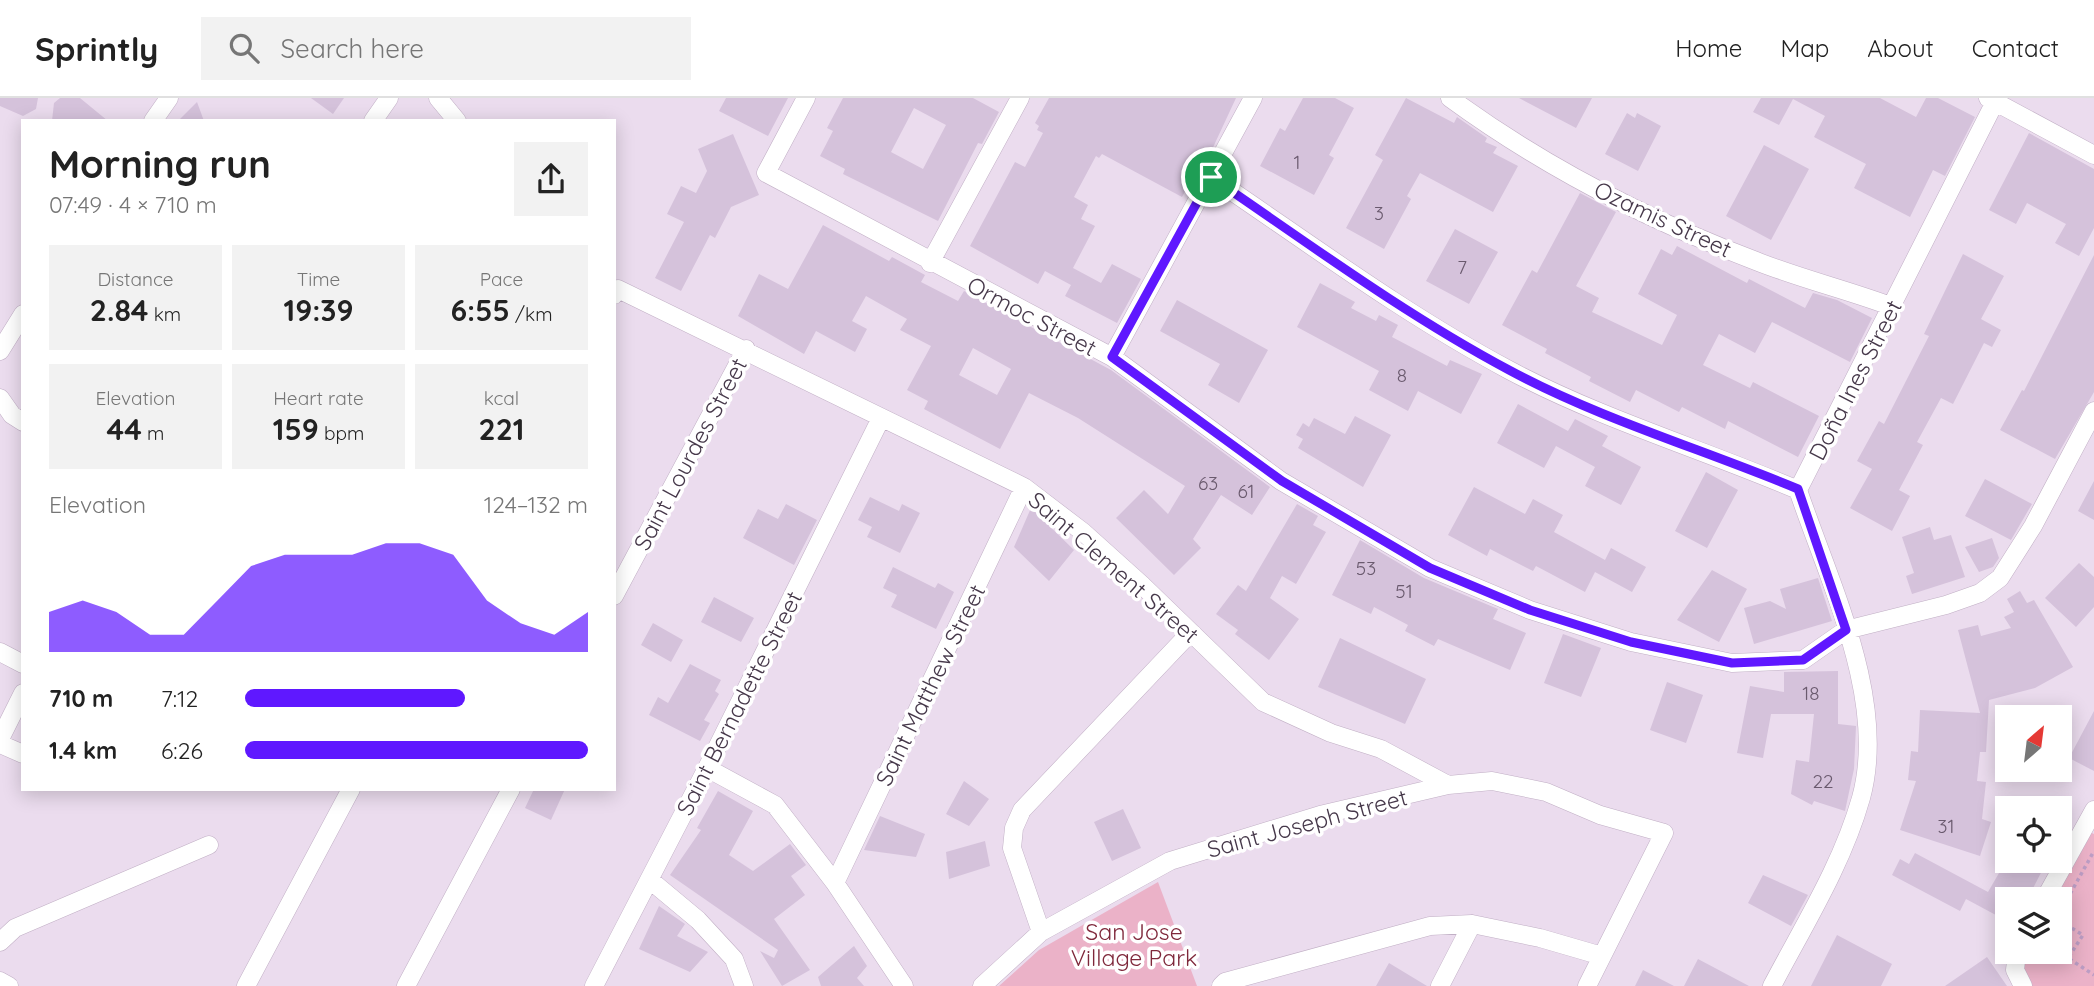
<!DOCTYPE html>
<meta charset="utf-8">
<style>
body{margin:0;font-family:Quicksand,sans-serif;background:#f2f2f2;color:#222;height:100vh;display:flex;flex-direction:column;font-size:26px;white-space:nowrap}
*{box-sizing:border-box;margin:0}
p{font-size:23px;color:#767676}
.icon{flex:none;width:38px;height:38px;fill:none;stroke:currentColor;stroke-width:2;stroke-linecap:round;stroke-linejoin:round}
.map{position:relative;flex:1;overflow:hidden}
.details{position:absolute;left:21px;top:21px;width:595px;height:672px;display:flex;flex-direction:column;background:#fff;border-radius:0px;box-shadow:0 4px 18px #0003}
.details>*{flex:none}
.needle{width:46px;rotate:28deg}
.controls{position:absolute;left:1995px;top:607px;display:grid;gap:14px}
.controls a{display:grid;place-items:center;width:77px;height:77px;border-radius:0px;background:#fff;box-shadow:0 4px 18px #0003;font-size:35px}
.pin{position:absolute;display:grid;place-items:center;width:60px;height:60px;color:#fff;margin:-30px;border:4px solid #fff;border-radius:50%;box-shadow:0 2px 7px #0007}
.round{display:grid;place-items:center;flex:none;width:74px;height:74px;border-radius:0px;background:#f2f2f2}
.overview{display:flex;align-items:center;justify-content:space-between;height:119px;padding:0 28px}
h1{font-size:38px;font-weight:700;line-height:52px}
.metrics{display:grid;grid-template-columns:repeat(3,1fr);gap:10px;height:119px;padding:7px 28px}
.metrics div{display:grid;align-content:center;border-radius:0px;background:#f2f2f2;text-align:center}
.metrics b{font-size:30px;font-weight:700}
.metrics small{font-size:19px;font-weight:400}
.metrics p{font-size:19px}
.chart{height:196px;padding:14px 28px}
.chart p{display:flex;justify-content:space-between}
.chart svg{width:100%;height:126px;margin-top:7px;fill:#5f18ff;opacity:.7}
ul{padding:0 28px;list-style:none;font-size:23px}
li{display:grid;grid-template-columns:112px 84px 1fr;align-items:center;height:52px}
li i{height:18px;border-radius:9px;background:#5f18ff}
header{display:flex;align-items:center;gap:42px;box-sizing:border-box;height:98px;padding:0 35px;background:#fff;border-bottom:2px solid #e0e0e0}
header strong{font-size:33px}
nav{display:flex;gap:38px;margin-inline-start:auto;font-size:24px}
.search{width:490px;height:63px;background:#f2f2f2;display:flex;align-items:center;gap:18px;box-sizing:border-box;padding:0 24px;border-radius:0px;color:#767676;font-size:26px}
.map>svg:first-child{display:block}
.residential{fill:#ebdcee;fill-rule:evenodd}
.green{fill:#ebb2c8}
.building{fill:#d5c2db;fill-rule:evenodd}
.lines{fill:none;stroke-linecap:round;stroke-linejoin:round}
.minor-casing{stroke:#c1afc5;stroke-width:19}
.path{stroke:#bc9dc4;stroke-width:3.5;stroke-dasharray:3.5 3.5;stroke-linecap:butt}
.minor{stroke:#fff;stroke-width:18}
.route-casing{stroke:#fff;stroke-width:14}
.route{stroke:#5f18ff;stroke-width:9}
.labels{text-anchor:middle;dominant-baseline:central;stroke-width:7;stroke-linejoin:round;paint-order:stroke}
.number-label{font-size:19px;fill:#6a5a6e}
.street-label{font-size:23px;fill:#46384a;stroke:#fff}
.park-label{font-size:23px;fill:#7f283b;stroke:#fff}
</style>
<header>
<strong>Sprintly</strong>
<div class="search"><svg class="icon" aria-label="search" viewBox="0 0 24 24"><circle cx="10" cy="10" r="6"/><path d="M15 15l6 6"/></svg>Search here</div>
<nav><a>Home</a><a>Map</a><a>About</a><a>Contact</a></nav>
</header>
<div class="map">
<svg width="2094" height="888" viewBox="0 0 2094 888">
<rect width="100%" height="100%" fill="#f4eaf6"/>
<path class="residential" d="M0,0H2094V888H0ZM23,23H614V691H23ZM2007,620H2060V672H2007ZM2007,710H2060V763H2007ZM2007,802H2060V854H2007Z"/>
<path class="green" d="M2084,731L2094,736V888H2027L2018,854H2060V802L2045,801Z
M1158,784L1197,888H999L1039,852Z"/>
<path class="building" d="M0,0H38L36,11L23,18L0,8Z
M60,0H80L108,23H52L54,5Z
M311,0H344L333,16Z
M726,0H788L768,38L719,13Z
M843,0H973L999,14L982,46L978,45L938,123L843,76L845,71L820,58L833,33L827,30ZM914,10L946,27L923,71L891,54Z
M1049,0H1236L1209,58L1205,56L1182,99L1102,56L1099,60L1096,58L1074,99L1088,107L1081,121L1095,128L1073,170L1101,185L1112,166L1141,181L1117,225L1065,198L1071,187L1045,173L1038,186L970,148L1015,64L1025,69L1043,35L1037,32L1039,28L1035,25Z
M1303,0H1335L1354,10L1329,57L1334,60L1314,97L1260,68L1280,30L1285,33Z
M1406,0L1454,25L1457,19L1487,40L1485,44L1497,49L1493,55L1518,68L1493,114L1420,75L1407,98L1411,101L1384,151L1346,130L1383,62L1375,57Z
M1519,0H1592L1576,30Z
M1761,0H1880L1916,19L1926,0H1938L1975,19L1945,78L1933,72L1910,119L1854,90L1866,66L1814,39L1825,18L1793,1L1779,27L1753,14Z
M197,4L204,23H178Z
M1627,15L1635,20L1637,15L1661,28L1638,73L1605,56Z
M2029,35L2094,71V130L2079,158L2055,145L2066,126L2027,105L2016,126L1989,112Z
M733,36L759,97L731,109L715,140L710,137L681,193L655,180L684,124L667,116L681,88L696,95L707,73L698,51Z
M1764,47L1809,71L1771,142L1726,118Z
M1580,95L1616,114L1576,188L1599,200L1592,214L1662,247L1677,217L1638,196L1661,151L1672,157L1677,148L1747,185L1749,181L1805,210L1813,195L1837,202L1872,220L1850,264L1772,224L1755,255L1719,236L1703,267L1750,290L1753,284L1819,318L1798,359L1728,323L1725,331L1682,309L1679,314L1636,292L1630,304L1589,283L1591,279L1545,255L1547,251L1502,227L1532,172L1537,175Z
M823,127L889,163L892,159L925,177L921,184L958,203L964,193L1111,272L1270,389L1252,417L1221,397L1193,441L1201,450L1174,477L1116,420L1144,392L1168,416L1185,388L1078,320L1029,295L1000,351L924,311L928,303L907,292L931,248L900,232L907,221L866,198L852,223L867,231L855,254L816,233L804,256L738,218L759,176L788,191ZM973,250L1011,271L997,297L959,277Z
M1455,131L1498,154L1469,206L1426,183Z
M1963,156L2004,178L1981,221L2001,232L1992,249L1984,245L1953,306L1941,300L1917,344L1923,347L1899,392L1910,398L1892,433L1850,410L1872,371L1857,363L1879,323L1884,326L1907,281L1929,238L1924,236Z
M2094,157V294L2055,361L2000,332L2022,292L2024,293Z
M1320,185L1355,204L1351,210L1376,223L1379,217L1398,227L1392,239L1447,268L1450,262L1482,276L1461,316L1418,293L1408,313L1369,292L1379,273L1297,229Z
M1177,202L1268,252L1239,305L1208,287L1220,266L1160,233Z
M1518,306L1568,333L1575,321L1608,338L1602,348L1641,369L1621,407L1585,388L1595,369L1556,348L1544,370L1497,345Z
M1355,318L1391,337L1363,389L1298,350L1303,341L1296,337L1303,325L1309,329L1314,320L1345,336Z
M1706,374L1738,392L1707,450L1675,433Z
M1985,381L2032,406L2011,442L1965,418Z
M2094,383V422L2078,413Z
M1474,389L1525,416L1533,401L1563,417L1554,434L1605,462L1611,450L1646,469L1632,494L1595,474L1585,494L1536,468L1533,473L1490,451L1487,458L1448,437Z
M870,399L899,413L902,406L920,415L900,455L867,439L872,429L858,422Z
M786,406L817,422L794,467L743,440L758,411L778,421Z
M1297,406L1318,418L1313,427L1326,434L1296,486L1282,478L1270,500L1299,521L1269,562L1235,536L1238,532L1216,516L1238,487L1246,493Z
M1031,410L1074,452L1049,483L1014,449Z
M1930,429L1934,442L1951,437L1965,479L1912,496L1906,478L1914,475L1902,439Z
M1992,440L1999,460L1993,469L1979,474L1965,449Z
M1360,442L1424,480L1498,511L1493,521L1526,535L1510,572L1438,541L1434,548L1405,533L1408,527L1374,509L1371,516L1332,497Z
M2079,465L2094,479V509L2076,529L2045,500Z
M893,469L935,490L938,485L954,494L936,531L891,509L897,497L883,490Z
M1712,472L1747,491L1719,544L1677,522Z
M1818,480L1832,523L1754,546L1744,510L1770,503L1786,511L1780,491Z
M2020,493L2027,505L2034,502L2073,569L2035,590L1989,602L1986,654H1980L1977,683L1986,684L1982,721L1991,724L1980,758L1900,732L1916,683L1908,682L1911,653L1918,654L1920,612L1980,615L1958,532L1978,527L1981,538L2011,530L2004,519L2014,514L2007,501Z
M714,499L754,520L741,544L701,524Z
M653,525L683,542L671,564L641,547Z
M1563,536L1601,550L1581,599L1544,585Z
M1340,540L1426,581L1405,626L1318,589Z
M690,566L721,582L715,593L719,596L704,622L710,625L700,643L649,617L658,599L668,605Z
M1838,573V626L1856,628L1854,671L1845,713L1814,703L1812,707L1791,696L1796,662L1809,664L1814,616H1771L1763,660L1737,655L1750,588L1784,594V574Z
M1667,584L1703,597L1686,645L1650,632Z
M2094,613V673L2069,660Z
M964,683L989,701L969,728L946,716Z
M534,691H565L551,722L525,710Z
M718,693L753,713L729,757L753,773L790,746L806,767L791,778L805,797L774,821L810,872L782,888L760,853L774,860L778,852L670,777L701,732L697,730Z
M1123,711L1141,750L1112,763L1094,724Z
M880,718L925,736L916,759L864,752Z
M985,743L990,768L949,781L946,754Z
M1915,755L1988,794L2006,763H2047L2027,802H2007V823L1966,801L1960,813L1892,777L1900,761L1909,766Z
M1763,777L1808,797L1791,828L1748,805Z
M659,808L685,826L677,838L708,854L690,874L639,851Z
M1837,837L1892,866L1881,888H1811Z
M854,848L867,868L857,880L864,888H821L818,879Z
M1987,859L2007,888H1945Z
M1698,861L1749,888H1684Z
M1389,865L1427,888H1376Z
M1643,872L1674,888H1635Z"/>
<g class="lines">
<defs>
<path id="minor" d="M438,0L457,23
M806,0L766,75L1112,259L1281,383L1430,470L1530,512L1631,544L1732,565L1803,562L1846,532L1946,507L1980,495L2000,480L2033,428L2094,313
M1450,0C1543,68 1648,122 1756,163C1801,181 1848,192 1893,209
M1988,0L2094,57
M153,23L169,0
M373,23L389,0
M1211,79C1309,145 1404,216 1509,272C1601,321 1702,351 1798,392
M930,165L1020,0
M614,197L618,191L1024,389L1083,434L1142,487L1263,604L1331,635L1381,651L1448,687
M0,253L23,216
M1112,259L1253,0
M0,300L12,317L23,324
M614,498L746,251
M0,554L23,566
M0,641L23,595
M0,646L23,656
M707,670L775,707L835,785L904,888
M650,782L698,822L734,861L744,888
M835,785L1024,389
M2044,802L2094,712
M1041,834L1012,750L1014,730L1022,712L1190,535
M0,844L15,830L209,747
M2017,854L2015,872L2023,888
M0,883L9,888
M246,888L351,691
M406,888L511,691
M594,888L707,670L881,320
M982,888L1041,834L1170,763L1320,717L1448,687L1492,683L1546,694L1600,717L1664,735L1587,888
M1221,888L1225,884L1430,828L1472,826L1540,840L1602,858
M1440,888L1472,826
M1772,888C1804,827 1842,767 1861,700C1888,602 1829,484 1798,392L1997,0"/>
</defs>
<use href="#minor" class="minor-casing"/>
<path class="path" d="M2060,814L2094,753
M2060,823L2083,837L2068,860L2094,877"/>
<use href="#minor" class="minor"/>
</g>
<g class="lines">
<defs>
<path id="route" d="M1211,79C1308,145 1404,216 1509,272C1600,321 1702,351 1798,391L1846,532L1803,562L1732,565L1631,544L1530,512L1430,470L1282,383L1112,259Z"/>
</defs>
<use href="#route" class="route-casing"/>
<use href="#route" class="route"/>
</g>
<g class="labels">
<g class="number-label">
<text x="1297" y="64">1</text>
<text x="1379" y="115">3</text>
<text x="1462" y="169">7</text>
<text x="1402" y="277">8</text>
<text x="1208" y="385">63</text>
<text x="1246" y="393">61</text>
<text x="1366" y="470">53</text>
<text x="1404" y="493">51</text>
<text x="1811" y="595">18</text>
<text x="1823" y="683">22</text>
<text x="1946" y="728">31</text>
</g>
<g class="street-label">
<text transform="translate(1663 121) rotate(25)">Ozamis Street</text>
<text transform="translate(1032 218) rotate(28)">Ormoc Street</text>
<text transform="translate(1855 282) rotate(-63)">Doña Ines Street</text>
<text transform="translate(690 356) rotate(-62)">Saint Lourdes Street</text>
<text transform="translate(1114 469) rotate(41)">Saint Clement Street</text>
<text transform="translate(930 587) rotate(-64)">Saint Matthew Street</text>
<text transform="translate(739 605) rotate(-63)">Saint Bernadette Street</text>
<text transform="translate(1307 725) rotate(-15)">Saint Joseph Street</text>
</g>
<g class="park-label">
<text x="1134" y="833">San Jose<tspan x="1134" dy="26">Village Park</tspan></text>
</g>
</g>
</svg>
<div class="controls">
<a><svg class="needle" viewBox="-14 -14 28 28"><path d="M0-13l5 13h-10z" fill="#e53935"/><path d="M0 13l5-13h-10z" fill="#767676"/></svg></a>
<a><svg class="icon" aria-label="locate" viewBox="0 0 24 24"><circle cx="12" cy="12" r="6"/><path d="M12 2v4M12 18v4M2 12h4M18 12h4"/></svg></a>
<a><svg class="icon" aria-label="layers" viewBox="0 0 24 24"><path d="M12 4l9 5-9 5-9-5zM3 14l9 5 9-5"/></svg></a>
</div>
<div class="pin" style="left:1211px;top:79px;background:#1e9e55"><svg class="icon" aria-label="arrive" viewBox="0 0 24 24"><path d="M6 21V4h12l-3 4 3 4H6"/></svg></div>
<section class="details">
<div class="overview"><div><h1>Morning run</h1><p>07:49 · 4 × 710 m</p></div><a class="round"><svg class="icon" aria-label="share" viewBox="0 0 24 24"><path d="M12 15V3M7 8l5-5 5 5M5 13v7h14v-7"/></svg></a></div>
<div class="metrics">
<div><p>Distance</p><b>2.84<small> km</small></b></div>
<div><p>Time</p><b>19:39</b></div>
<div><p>Pace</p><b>6:55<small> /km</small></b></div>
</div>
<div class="metrics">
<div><p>Elevation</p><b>44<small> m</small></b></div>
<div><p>Heart rate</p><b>159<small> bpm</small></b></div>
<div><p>kcal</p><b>221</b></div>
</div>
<div class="chart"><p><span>Elevation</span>124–132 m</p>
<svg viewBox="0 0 160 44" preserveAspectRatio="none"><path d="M0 44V30L10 26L20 30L30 38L40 38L50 26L60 14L70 10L80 10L90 10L100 6L110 6L120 10L130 26L140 34L150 38L160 30V44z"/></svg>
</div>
<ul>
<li><b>710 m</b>7:12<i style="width:64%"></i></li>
<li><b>1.4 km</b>6:26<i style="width:100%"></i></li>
</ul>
</section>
</div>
